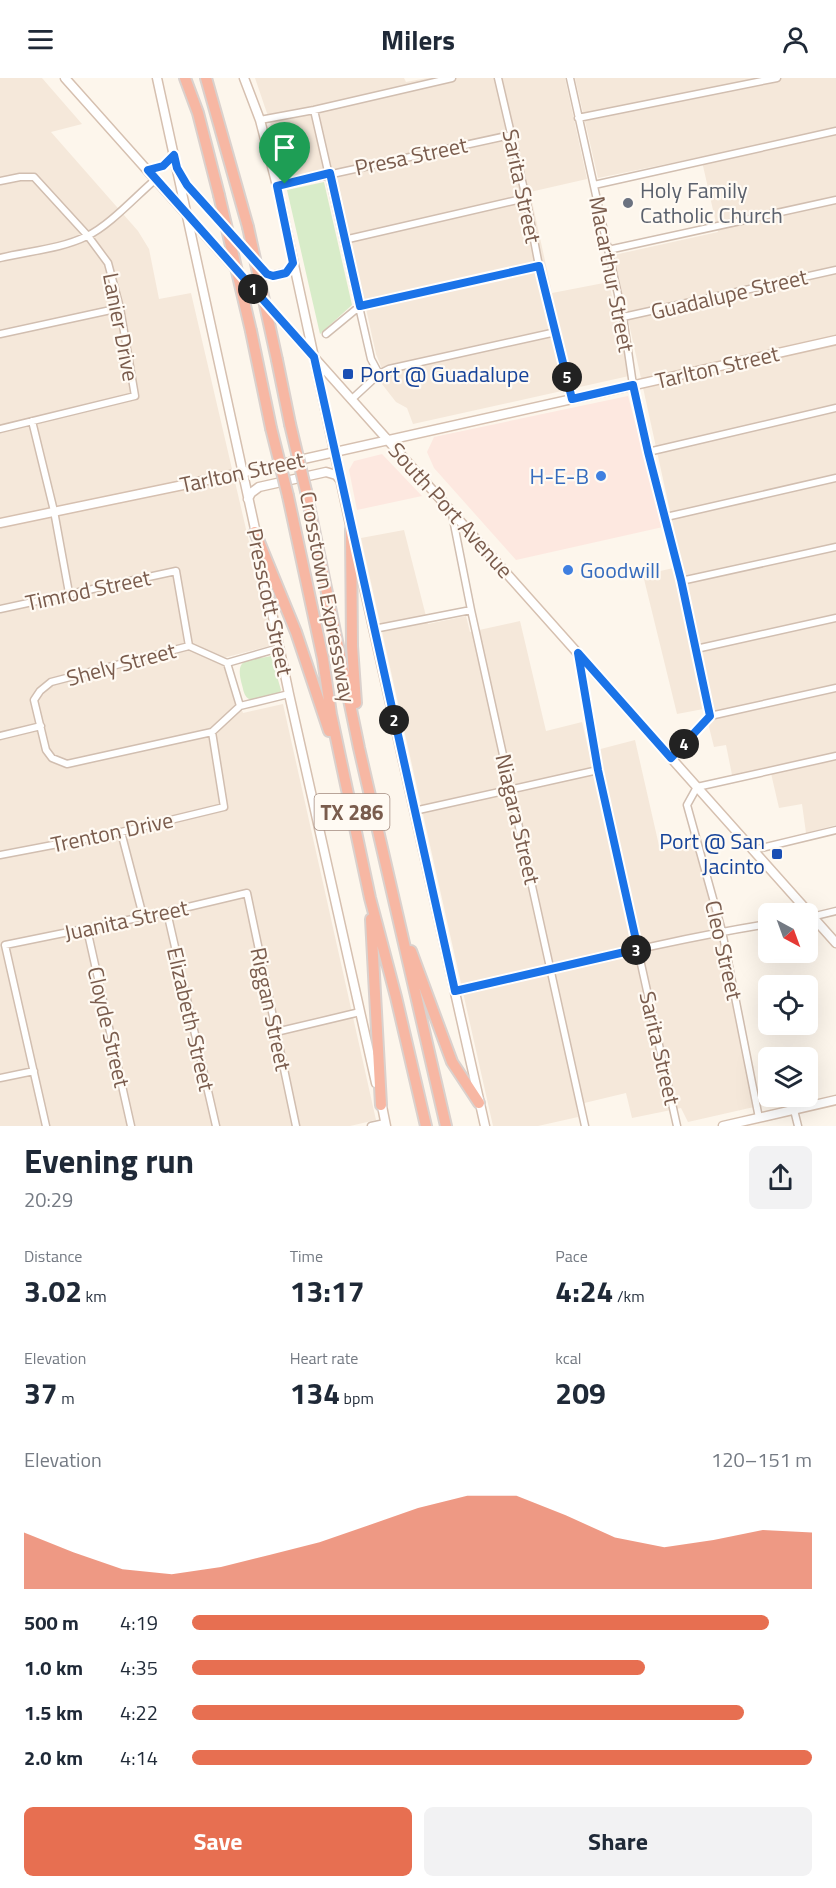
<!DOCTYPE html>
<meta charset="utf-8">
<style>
body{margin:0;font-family:"Titillium Web",sans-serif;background:#f2f2f3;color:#1f2937;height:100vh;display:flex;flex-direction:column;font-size:22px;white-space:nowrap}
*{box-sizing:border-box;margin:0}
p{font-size:20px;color:#747a83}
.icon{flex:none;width:33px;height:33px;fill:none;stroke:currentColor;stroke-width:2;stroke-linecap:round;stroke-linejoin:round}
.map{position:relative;height:1048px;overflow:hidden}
.details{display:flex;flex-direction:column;background:#fff;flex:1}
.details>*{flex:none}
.needle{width:39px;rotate:139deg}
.tools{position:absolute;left:758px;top:825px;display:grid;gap:12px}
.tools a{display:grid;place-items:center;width:60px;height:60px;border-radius:9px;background:#fff;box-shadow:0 6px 24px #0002;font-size:30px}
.pin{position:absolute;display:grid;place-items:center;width:51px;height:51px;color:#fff;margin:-62px -26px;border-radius:50% 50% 50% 0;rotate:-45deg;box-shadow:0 0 6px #0007}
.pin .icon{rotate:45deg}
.km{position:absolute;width:30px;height:30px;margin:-15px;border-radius:50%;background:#222;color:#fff;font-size:16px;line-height:30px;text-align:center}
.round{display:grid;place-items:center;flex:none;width:63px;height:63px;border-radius:9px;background:#f2f2f3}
.overview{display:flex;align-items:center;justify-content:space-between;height:102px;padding:0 24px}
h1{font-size:33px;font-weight:700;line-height:45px}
.figures{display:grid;grid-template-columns:repeat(3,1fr);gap:9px;height:102px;padding:6px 24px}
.figures div{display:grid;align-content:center}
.figures b{font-size:30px;font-weight:700}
.figures small{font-size:16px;font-weight:400}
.figures p{font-size:16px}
.chart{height:168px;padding:12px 24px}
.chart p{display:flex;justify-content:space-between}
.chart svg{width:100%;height:108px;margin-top:6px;fill:#e76f51;opacity:.7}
.action{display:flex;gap:12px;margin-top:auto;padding:12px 24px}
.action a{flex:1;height:69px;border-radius:9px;background:#e76f51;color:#fff;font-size:24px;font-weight:700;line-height:69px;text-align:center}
.action a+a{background:#f2f2f3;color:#1f2937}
ul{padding:0 24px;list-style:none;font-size:20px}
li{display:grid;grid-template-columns:96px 72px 1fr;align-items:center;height:45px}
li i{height:15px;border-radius:8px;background:#e76f51}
header{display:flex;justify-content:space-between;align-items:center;height:78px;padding:0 24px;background:#fff;font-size:27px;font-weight:700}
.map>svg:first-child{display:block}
.residential{fill:#f5e8da}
.commercial{fill:#fde8e0}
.green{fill:#d8ecc9}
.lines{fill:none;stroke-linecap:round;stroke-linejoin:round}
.street-casing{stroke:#d1beb0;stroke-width:9}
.secondary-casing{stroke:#d6c0b0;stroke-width:11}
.highway-casing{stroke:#dad1cd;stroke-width:14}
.street{stroke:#fff;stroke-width:6}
.secondary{stroke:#fff;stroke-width:8}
.highway{stroke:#f7b7a3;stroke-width:10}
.highway-bridge-casing{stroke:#dad1cd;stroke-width:14;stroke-linecap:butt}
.highway-bridge{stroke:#f7b7a3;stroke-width:10}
.route-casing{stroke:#fff;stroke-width:12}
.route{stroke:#1a73e8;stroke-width:8}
.worship-dot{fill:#6b7280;stroke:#fffaf3;stroke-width:2}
.transit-dot{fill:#1a4fb4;stroke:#fffaf3;stroke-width:2}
.shop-dot{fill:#3f7fe0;stroke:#fffaf3;stroke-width:2}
.labels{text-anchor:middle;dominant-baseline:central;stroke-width:4.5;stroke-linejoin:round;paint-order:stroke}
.shield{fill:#fffaf3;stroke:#a28b7f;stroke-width:1.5}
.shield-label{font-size:21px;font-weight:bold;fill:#7a5c4d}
.street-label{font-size:22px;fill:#7a5c4d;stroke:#fffaf3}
.worship-label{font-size:22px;fill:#5b616d;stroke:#fffaf3;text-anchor:start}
.transit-label{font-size:22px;fill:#164399;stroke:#fffaf3;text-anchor:start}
.shop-label{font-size:22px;fill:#366cbe;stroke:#fffaf3;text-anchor:end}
</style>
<header><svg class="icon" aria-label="menu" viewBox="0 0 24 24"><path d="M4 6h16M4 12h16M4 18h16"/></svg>Milers<svg class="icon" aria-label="person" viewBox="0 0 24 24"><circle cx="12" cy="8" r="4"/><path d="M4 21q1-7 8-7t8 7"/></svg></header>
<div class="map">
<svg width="836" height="1048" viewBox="0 0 836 1048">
<rect width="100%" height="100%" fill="#fdf6ec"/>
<path class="residential" d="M0,0H42L82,46L51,54L138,153L149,171L159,221L191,215L273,567L223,580L243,635L283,626L376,1042L350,1048H0Z
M255,0H404L406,4L427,0H565L587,101L530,114L552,215L609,204L629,298L413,346L407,330L396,324L378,301L384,296L376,276L335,90L285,101L271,47Z
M575,0H836V747L806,755L802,726L779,730L770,691L732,697L726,667L714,669L708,645L714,629L677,636L643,497L682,488L614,177L718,154L701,79L598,100Z
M404,452L428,546L466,538L470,554L520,543L546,653L582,644L589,674L635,662L660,772L695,765L721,863L754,1029L688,1044L681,1030L632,1040L626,1015L576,1027L578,1039L538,1048H493L361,460Z"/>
<path class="commercial" d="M628,318L663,449L516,482L434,390L427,374L434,359Z
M382,376L422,418L357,432L349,392L354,383Z"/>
<path class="green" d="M324,104L352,227L320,256L287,112Z
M271,578L281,612L279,616L251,622C244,619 244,614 242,607C234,578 248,583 271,578Z"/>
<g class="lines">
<defs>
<path id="street" d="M498,0L526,120L539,188L572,321
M570,0L623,239L633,307L648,374L681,503L710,638
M314,32L371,281L379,296
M578,40L777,0
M260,42L314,32L452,0
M0,103L20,99H34L88,158L108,185L120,230L135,318L0,351
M594,107L836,53
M277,108L511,57
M344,162L526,120
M608,172L836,122
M0,180C28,173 61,171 87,158C109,148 137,117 156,101
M623,239L836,192
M0,256L120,230
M326,256L360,228L539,188
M352,321L379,296L389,291L556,254
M32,343L54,433L69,515
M648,374L836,330
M452,436L471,532L585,1048
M666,439L836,400
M681,503L836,469
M0,531L176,493L189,568
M374,551L471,532
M279,570L227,585L189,568L51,604L40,613L34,622L46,672L52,680L67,686L212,654L240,628L289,616
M696,571L836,540
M578,576L598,692L677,1048
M227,585L240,628
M0,658L41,648
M671,680L710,638L836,610
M414,733L598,692
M121,754L143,838
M753,772L836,752
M0,777L121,754L224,729L212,654
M167,834L216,1048
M807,840L836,833
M87,851L131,1048
M455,913C559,890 663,863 768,846
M276,954L360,934
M0,1000L34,993
M794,1032L798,1048
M759,1040L722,853L687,727L697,709L836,678
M46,1048L5,867L167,834L247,815L296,1048
M371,1048L385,1045"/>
<path id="secondary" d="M65,0L836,865
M157,0L257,460
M244,0L260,42L277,108L351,451L485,1048
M148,92L163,88L174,77
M179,95L187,107L267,196L272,198L286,195L293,185
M248,421L251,415L259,409L326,394L336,397L341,403
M0,445L241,395L836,262
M259,472L289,616L376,1005
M381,1023L386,1048
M723,1048L836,1022"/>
<path id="highway" d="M185,0L198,35L219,117
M206,0L248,149
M251,253L271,350
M277,282L290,346
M306,413L359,670L446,1048
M288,418L323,581L331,636L370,820L396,919L426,1048
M351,451L352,568L356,625
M255,454L296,554L329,653
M371,841L381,1027
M411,873L452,984L479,1025"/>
</defs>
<use href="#street" class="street-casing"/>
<use href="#secondary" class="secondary-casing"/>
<use href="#highway" class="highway-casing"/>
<use href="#street" class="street"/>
<use href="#secondary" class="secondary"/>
<use href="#highway" class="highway"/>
<defs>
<path id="highway-bridge" d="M219,117L251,253
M248,149L277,282
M290,346L306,413
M271,350L288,418"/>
</defs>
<use href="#highway-bridge" class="highway-bridge-casing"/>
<use href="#highway-bridge" class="highway-bridge"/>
</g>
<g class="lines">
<defs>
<path id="route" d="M174,77L177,90L187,107L267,196L273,198L286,195L293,185L277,108L330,95L360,228L539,188L572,321L633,307L648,374L681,502L710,638L671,680L578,575L598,692L638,871L455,913L314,279L148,92L163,88Z"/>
</defs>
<use href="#route" class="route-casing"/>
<use href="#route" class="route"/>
</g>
<circle class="worship-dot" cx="628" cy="125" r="6"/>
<g class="transit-dot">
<rect x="342" y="290" width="12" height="12" rx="3"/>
<rect x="771" y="770" width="12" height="12" rx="3"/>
</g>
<g class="shop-dot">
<circle cx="601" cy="398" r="6"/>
<circle cx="568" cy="492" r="6"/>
</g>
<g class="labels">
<rect class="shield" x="314.5" y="716" width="75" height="36" rx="4.5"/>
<g class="shield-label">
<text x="352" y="734">TX 286</text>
</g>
<g class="street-label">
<text transform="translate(411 78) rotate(-12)">Presa Street</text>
<text transform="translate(522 108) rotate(78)">Sarita Street</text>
<text transform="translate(612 196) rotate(79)">Macarthur Street</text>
<text transform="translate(729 216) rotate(-13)">Guadalupe Street</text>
<text transform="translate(121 249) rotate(79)">Lanier Drive</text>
<text transform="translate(717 289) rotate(-13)">Tarlton Street</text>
<text transform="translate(242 394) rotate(-12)">Tarlton Street</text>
<text transform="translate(451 432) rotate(48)">South Port Avenue</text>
<text transform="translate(88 512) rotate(-12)">Timrod Street</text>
<text transform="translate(328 519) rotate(79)">Crosstown Expressway</text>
<text transform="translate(270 524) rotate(78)">Presscott Street</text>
<text transform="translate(121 586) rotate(-15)">Shely Street</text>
<text transform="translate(518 741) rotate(77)">Niagara Street</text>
<text transform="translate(112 754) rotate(-12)">Trenton Drive</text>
<text transform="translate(126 842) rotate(-12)">Juanita Street</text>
<text transform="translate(724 872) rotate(77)">Cleo Street</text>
<text transform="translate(271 931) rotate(78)">Riggan Street</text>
<text transform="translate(191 941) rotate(77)">Elizabeth Street</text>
<text transform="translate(109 949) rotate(77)">Cloyde Street</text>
<text transform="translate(660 970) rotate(77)">Sarita Street</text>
</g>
<g class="worship-label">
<text x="640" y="112">Holy Family<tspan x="640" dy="25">Catholic Church</tspan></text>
</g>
<g class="transit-label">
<text x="360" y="296">Port @ Guadalupe</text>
<text x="765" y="763" text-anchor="end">Port @ San<tspan x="765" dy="25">Jacinto</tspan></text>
</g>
<g class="shop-label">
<text x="589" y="398">H-E-B</text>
<text x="580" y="492" text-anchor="start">Goodwill</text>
</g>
</g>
</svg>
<div class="tools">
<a><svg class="needle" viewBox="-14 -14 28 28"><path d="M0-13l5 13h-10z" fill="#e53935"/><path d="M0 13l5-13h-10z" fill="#747a83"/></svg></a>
<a><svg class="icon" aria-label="locate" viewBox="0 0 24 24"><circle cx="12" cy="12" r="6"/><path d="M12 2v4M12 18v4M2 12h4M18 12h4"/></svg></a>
<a><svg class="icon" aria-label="layers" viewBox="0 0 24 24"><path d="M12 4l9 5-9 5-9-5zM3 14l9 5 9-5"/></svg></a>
</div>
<div class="pin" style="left:285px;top:106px;background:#1e9e55"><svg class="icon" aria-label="arrive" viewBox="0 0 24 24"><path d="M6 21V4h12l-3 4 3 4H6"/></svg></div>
<b class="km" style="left:253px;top:211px">1</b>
<b class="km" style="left:394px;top:642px">2</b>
<b class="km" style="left:636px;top:872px">3</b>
<b class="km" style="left:684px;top:666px">4</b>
<b class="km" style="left:567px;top:299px">5</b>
</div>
<section class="details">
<div class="overview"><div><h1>Evening run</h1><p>20:29</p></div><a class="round"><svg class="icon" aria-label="share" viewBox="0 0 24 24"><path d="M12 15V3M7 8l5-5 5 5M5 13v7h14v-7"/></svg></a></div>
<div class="figures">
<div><p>Distance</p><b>3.02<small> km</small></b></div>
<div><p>Time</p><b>13:17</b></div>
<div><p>Pace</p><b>4:24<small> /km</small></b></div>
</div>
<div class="figures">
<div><p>Elevation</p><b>37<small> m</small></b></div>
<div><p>Heart rate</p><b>134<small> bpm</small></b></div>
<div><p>kcal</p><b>209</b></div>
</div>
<div class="chart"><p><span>Elevation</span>120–151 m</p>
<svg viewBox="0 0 160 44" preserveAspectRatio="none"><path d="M0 44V21L10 29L20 36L30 38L40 35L50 30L60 25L70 18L80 11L90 6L100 6L110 14L120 23L130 27L140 24L150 20L160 21V44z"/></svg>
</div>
<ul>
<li><b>500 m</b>4:19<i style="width:93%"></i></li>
<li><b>1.0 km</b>4:35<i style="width:73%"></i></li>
<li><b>1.5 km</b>4:22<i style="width:89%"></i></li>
<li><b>2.0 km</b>4:14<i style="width:100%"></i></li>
</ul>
<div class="action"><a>Save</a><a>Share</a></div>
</section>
